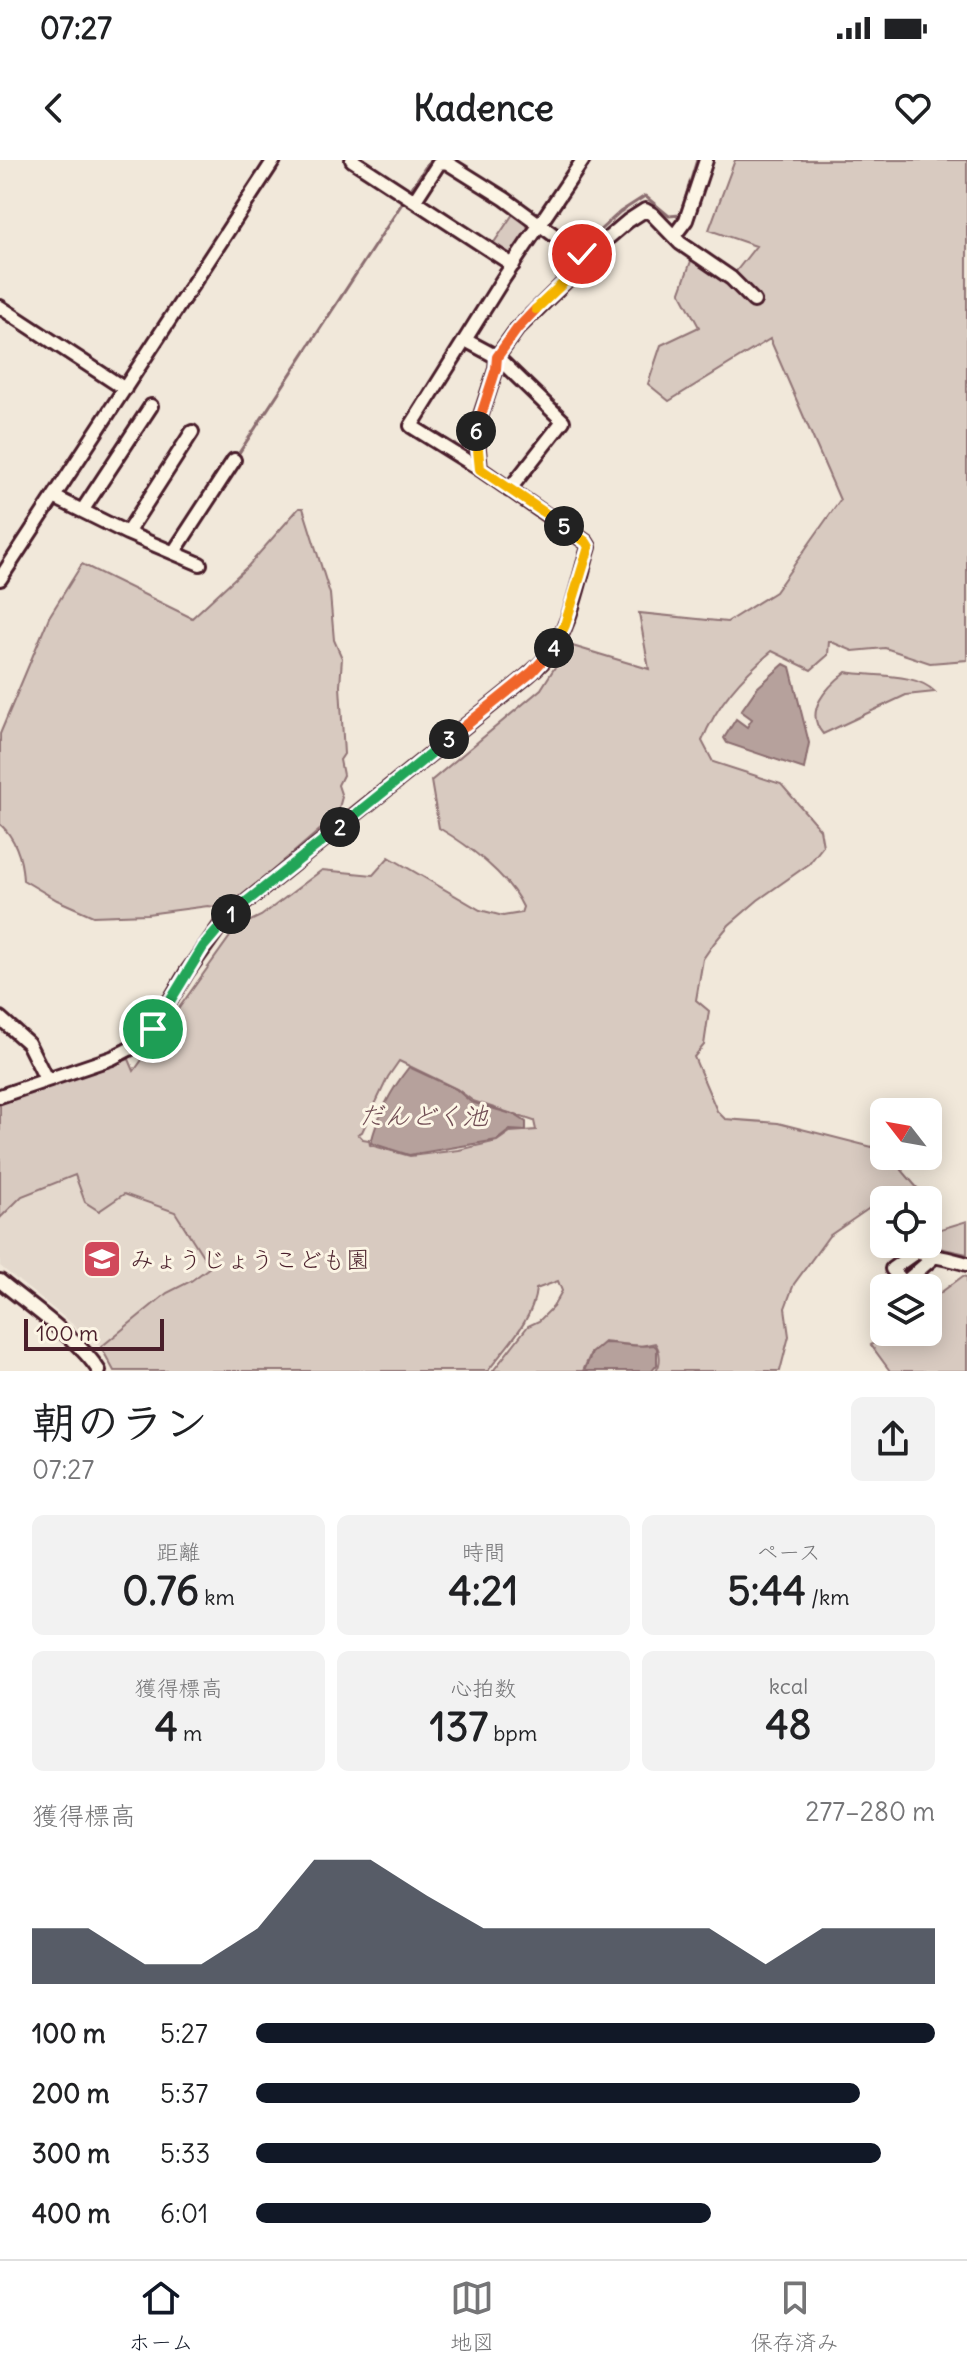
<!DOCTYPE html>
<html lang="ja">
<meta charset="utf-8">
<style>
body{margin:0;font-family:Delius,"Klee One",sans-serif;background:#f2f2f2;color:#202124;height:100vh;display:flex;flex-direction:column;font-size:30px;white-space:nowrap}
*{box-sizing:border-box;margin:0}
p{font-size:26px;color:#757577}
.icon{flex:none;width:44px;height:44px;fill:none;stroke:currentColor;stroke-width:2;stroke-linecap:round;stroke-linejoin:round}
.map{position:relative;height:1211px;overflow:hidden}
.sheet{display:flex;flex-direction:column;background:#fff;flex:1}
.sheet>*{flex:none}
.needle{width:52px;rotate:301deg}
.buttons{position:absolute;left:870px;top:938px;display:grid;gap:16px}
.buttons a{display:grid;place-items:center;width:72px;height:72px;border-radius:12px;background:#fff;box-shadow:0 4px 20px #0003;font-size:40px}
.scale{position:absolute;left:24px;bottom:20px;width:140px;box-sizing:border-box;padding-left:8px;border:4px solid #4a1f2b;border-top:0;font-size:22px;line-height:28px;white-space:nowrap;color:#4a1f2b;-webkit-text-stroke:6px #fcf5e5;paint-order:stroke}
.pin{position:absolute;display:grid;place-items:center;width:68px;height:68px;color:#fff;margin:-34px;border:4px solid #fff;border-radius:50%;box-shadow:0 2px 8px #0007}
.km{position:absolute;width:40px;height:40px;margin:-20px;border-radius:50%;background:#222;color:#fff;font-size:22px;line-height:40px;text-align:center}
.round{display:grid;place-items:center;flex:none;width:84px;height:84px;border-radius:12px;background:#f2f2f2}
.overview{display:flex;align-items:center;justify-content:space-between;height:136px;padding:0 32px}
h1{font-size:44px;font-weight:700;line-height:60px}
.metrics{display:grid;grid-template-columns:repeat(3,1fr);gap:12px;height:136px;padding:8px 32px}
.metrics div{display:grid;align-content:center;border-radius:12px;background:#f2f2f2;text-align:center}
.metrics b{font-size:40px;font-weight:700}
.metrics small{font-size:22px;font-weight:400}
.metrics p{font-size:22px}
.chart{height:224px;padding:16px 32px}
.chart p{display:flex;justify-content:space-between}
.chart svg{width:100%;height:144px;margin-top:8px;fill:#111827;opacity:.7}
ul{padding:0 32px;list-style:none;font-size:26px}
li{display:grid;grid-template-columns:128px 96px 1fr;align-items:center;height:60px}
li i{height:20px;border-radius:10px;background:#111827}
.status{display:flex;justify-content:space-between;align-items:center;height:56px;padding:0 40px;background:#fff;direction:ltr}
.status svg{height:22px;fill:currentColor}
header{display:flex;justify-content:space-between;align-items:center;height:104px;padding:0 32px;background:#fff;font-size:36px;font-weight:700}
.tabs{display:flex;justify-content:space-around;align-items:center;height:112px;border-top:2px solid #e0e0e0;background:#fff;font-size:22px;color:#757577}
.tabs a{display:grid;justify-items:center;gap:4px}
.tabs .selected{color:#111827}
.map>svg:first-child{display:block}
.built{fill:#e4d9cd}
.green{fill:#d8cac0;stroke:#917476;stroke-width:2;fill-rule:evenodd}
.water{fill:#b6a19c;stroke:#8b6d6f;stroke-width:2}
.lines{fill:none;stroke-linecap:round;stroke-linejoin:round}
.stream{stroke:#8b6d6f;stroke-width:3}
.minor-casing{stroke:#4a1f2b;stroke-width:18}
.minor{stroke:#fcf5e5;stroke-width:12}
.split-1-casing{stroke:#fff;stroke-width:16}
.split-2-casing{stroke:#fff;stroke-width:16}
.split-3-casing{stroke:#fff;stroke-width:16}
.split-4-casing{stroke:#fff;stroke-width:16}
.split-5-casing{stroke:#fff;stroke-width:16}
.split-6-casing{stroke:#fff;stroke-width:16}
.split-7-casing{stroke:#fff;stroke-width:16}
.split-8-casing{stroke:#fff;stroke-width:16}
.split-1{stroke:#22a559;stroke-width:10}
.split-2{stroke:#22a559;stroke-width:10}
.split-3{stroke:#22a559;stroke-width:10}
.split-4{stroke:#f0652b;stroke-width:10}
.split-5{stroke:#f5b400;stroke-width:10}
.split-6{stroke:#f5b400;stroke-width:10}
.split-7{stroke:#f0652b;stroke-width:10}
.split-8{stroke:#f5b400;stroke-width:10}
.labels{text-anchor:middle;dominant-baseline:central;stroke-width:6;stroke-linejoin:round;paint-order:stroke}
.poi-label{font-size:24px;fill:#4a1f2b;stroke:#fcf5e5;text-anchor:start}
.water-label{font-size:26px;font-style:italic;fill:#704c53;stroke:#fcf5e5}
</style>
<div class="status"><b>07:27</b><svg viewBox="0 0 49 12"><path d="M0 12V9h3v3zM5 12V6h3v6zM10 12V3h3v9zM15 12V0h3v12zM26 1h20v11H26zM47 4h2v5h-2z"/></svg></div>
<header><svg class="icon" aria-label="back" viewBox="0 0 24 24"><path d="M15 5l-7 7 7 7"/></svg>Kadence<svg class="icon" aria-label="heart" viewBox="0 0 24 24"><path d="M12 20l-8-8c-3-5 5-10 8-4 3-6 11-1 8 4z"/></svg></header>
<div class="map">
<svg width="967" height="1211" viewBox="0 0 967 1211">
<rect width="100%" height="100%" fill="#f1e8da"/>
<filter id="ink" filterUnits="userSpaceOnUse"><feTurbulence type="fractalNoise" baseFrequency=".0125" numOctaves="2"/><feDisplacementMap in="SourceGraphic" scale="16" xChannelSelector="R" yChannelSelector="G"/><feConvolveMatrix kernelMatrix="1 2 1 2 8 2 1 2 1" color-interpolation-filters="sRGB"/></filter>
<g filter="url(#ink)">
<path class="built" d="M76,1014L175,1052L210,1107L167,1133L101,1187L0,1106V1058L22,1036Z"/>
<path class="green" d="M735,0H967V500L930,503L885,488L853,491L829,481L828,495L811,510L772,491C741,517 717,544 702,581L713,602L781,624L820,669L823,686L809,704L758,740L729,765L714,783L703,799L696,840L709,851L704,885L694,897L717,951L725,959L778,963L884,990V996H890L919,1030L922,1040H890L887,1036L829,1076L794,1124L785,1148L789,1176L780,1211H656C662,1203 660,1190 655,1183L641,1186L604,1182L591,1193L583,1211H493L528,1166L539,1161L553,1147L562,1131L558,1121L536,1129C533,1161 506,1186 488,1211H114L101,1187L167,1133L191,1121L210,1107L175,1052L124,1034L99,1051L85,1042L75,1015L22,1036L0,1058V943L129,899L134,911L234,771L242,769L246,763L261,756L322,710L373,715L389,697L480,750L503,756L521,753L523,747C509,716 468,685 439,668L431,621L541,529L569,485L649,509L639,453L727,462L775,432L840,340L770,179L669,241L648,224L661,185L699,167L680,132L691,101L697,99L730,119L756,86L709,70ZM399,901L457,929L473,941L534,961L536,970L510,972L497,981L459,990L410,996L370,985L369,980L363,979L358,974L362,972L388,917Z
M515,51C536,69 528,74 515,95L506,97L491,87Z
M299,348H303L330,434L334,480L342,498L340,526L344,594L340,600L343,615L338,625L342,637L337,655L228,749L208,746L147,754L93,756L57,740L23,720C22,699 15,678 0,664V574L49,457L82,404L192,458L248,406Z
M846,512C873,517 916,512 935,532L906,535L823,574C803,551 827,527 846,512Z
M928,1061L931,1072L967,1061V1094L920,1084H928Z
M963,1116L967,1117V1211H890L871,1185L889,1172H928V1142Z"/>
<path class="water" d="M784,504L790,507L809,583L804,609L727,583L724,578L736,559L747,567L752,559L741,551L757,528Z
M409,907L456,929L471,942L515,955L526,962V971L510,970L497,980L409,995L371,983C378,954 390,931 409,907Z
M604,1183C621,1183 637,1188 654,1185L657,1188V1205L652,1211H584L592,1193Z"/>
<g class="lines">
<path class="stream" d="M411,29L430,0
M566,70L584,81L589,80L620,52L645,36L669,56L680,55L697,0
M239,293L403,42"/>
<defs>
<path id="minor" d="M352,0L513,105
M415,40L439,3L446,2L505,39L573,89L588,95L628,61L645,50L652,54L680,83L731,118L754,141
M674,76L686,60L706,0
M0,147L125,229
M467,181L497,197L563,261L509,330
M480,309L476,270L496,209L497,197L517,169L578,109L588,95
M54,337L127,373L200,404
M82,351L151,246
M127,373L192,272
M174,392L234,300
M0,419L274,0
M0,858L28,883L46,919
M0,936L112,898L139,884L153,869L187,812L225,759L515,526C526,517 539,507 548,496C571,467 578,422 589,387L586,382L480,309L411,266L503,119L583,0
M934,1097L904,1123L892,1109L916,1092C934,1097 949,1098 967,1104
M0,1121C29,1145 80,1180 99,1211"/>
</defs>
<use href="#minor" class="minor-casing"/>
<use href="#minor" class="minor"/>
</g>
</g>
<g class="lines" filter="url(#ink)">
<defs>
<path id="split-1" d="M153,869L203,787L231,754"/>
<path id="split-2" d="M231,754L340,667"/>
<path id="split-3" d="M340,667L449,579"/>
<path id="split-4" d="M449,579L532,512L554,488"/>
<path id="split-5" d="M554,488L565,465L589,387L586,382L564,366"/>
<path id="split-6" d="M476,271L480,309L564,366"/>
<path id="split-7" d="M476,271L496,209L497,197L517,169L536,149"/>
<path id="split-8" d="M536,149L578,109L588,95L582,94"/>
</defs>
<use href="#split-1" class="split-1-casing"/>
<use href="#split-2" class="split-2-casing"/>
<use href="#split-3" class="split-3-casing"/>
<use href="#split-4" class="split-4-casing"/>
<use href="#split-5" class="split-5-casing"/>
<use href="#split-6" class="split-6-casing"/>
<use href="#split-7" class="split-7-casing"/>
<use href="#split-8" class="split-8-casing"/>
<use href="#split-1" class="split-1"/>
<use href="#split-2" class="split-2"/>
<use href="#split-3" class="split-3"/>
<use href="#split-4" class="split-4"/>
<use href="#split-5" class="split-5"/>
<use href="#split-6" class="split-6"/>
<use href="#split-7" class="split-7"/>
<use href="#split-8" class="split-8"/>
</g>
<defs>
<symbol id="school-square" viewBox="-11 -11 22 22"><rect x="-9" y="-9" width="18" height="18" rx="4" fill="#d1495b" stroke="#fcf5e5"/><path d="M0-5L7-2L0 1L-7-2ZM-4 1L0 2.5L4 1V4Q0 6-4 4Z" fill="#fff"/></symbol>
</defs>
<g fill-rule="evenodd">
<use href="#school-square" x="80" y="1077" width="44" height="44"/>
</g>
<g class="labels">
<g class="poi-label">
<text x="130" y="1099">みょうじょうこども園</text>
</g>
<g class="water-label">
<text x="423" y="955">だんどく池</text>
</g>
</g>
</svg>
<div class="buttons">
<a><svg class="needle" viewBox="-14 -14 28 28"><path d="M0-13l5 13h-10z" fill="#e53935"/><path d="M0 13l5-13h-10z" fill="#757577"/></svg></a>
<a><svg class="icon" aria-label="locate" viewBox="0 0 24 24"><circle cx="12" cy="12" r="6"/><path d="M12 2v4M12 18v4M2 12h4M18 12h4"/></svg></a>
<a><svg class="icon" aria-label="layers" viewBox="0 0 24 24"><path d="M12 4l9 5-9 5-9-5zM3 14l9 5 9-5"/></svg></a>
</div>
<div class="scale">100 m</div>
<div class="pin" style="left:153px;top:869px;background:#1e9e55"><svg class="icon" aria-label="arrive" viewBox="0 0 24 24"><path d="M6 21V4h12l-3 4 3 4H6"/></svg></div>
<div class="pin" style="left:582px;top:94px;background:#d93025"><svg class="icon" aria-label="check" viewBox="0 0 24 24"><path d="M5 12l5 5 9-10"/></svg></div>
<b class="km" style="left:231px;top:754px">1</b>
<b class="km" style="left:340px;top:667px">2</b>
<b class="km" style="left:449px;top:579px">3</b>
<b class="km" style="left:554px;top:488px">4</b>
<b class="km" style="left:564px;top:366px">5</b>
<b class="km" style="left:476px;top:271px">6</b>
</div>
<section class="sheet">
<div class="overview"><div><h1>朝のラン</h1><p>07:27</p></div><a class="round"><svg class="icon" aria-label="share" viewBox="0 0 24 24"><path d="M12 15V3M7 8l5-5 5 5M5 13v7h14v-7"/></svg></a></div>
<div class="metrics">
<div><p>距離</p><b>0.76<small> km</small></b></div>
<div><p>時間</p><b>4:21</b></div>
<div><p>ペース</p><b>5:44<small> /km</small></b></div>
</div>
<div class="metrics">
<div><p>獲得標高</p><b>4<small> m</small></b></div>
<div><p>心拍数</p><b>137<small> bpm</small></b></div>
<div><p>kcal</p><b>48</b></div>
</div>
<div class="chart"><p><span>獲得標高</span>277–280 m</p>
<svg viewBox="0 0 160 44" preserveAspectRatio="none"><path d="M0 44V27L10 27L20 38L30 38L40 27L50 6L60 6L70 17L80 27L90 27L100 27L110 27L120 27L130 38L140 27L150 27L160 27V44z"/></svg>
</div>
<ul>
<li><b>100 m</b>5:27<i style="width:100%"></i></li>
<li><b>200 m</b>5:37<i style="width:89%"></i></li>
<li><b>300 m</b>5:33<i style="width:92%"></i></li>
<li><b>400 m</b>6:01<i style="width:67%"></i></li>
</ul>
</section>
<nav class="tabs">
<a class="selected"><svg class="icon" aria-label="home" viewBox="0 0 24 24"><path d="M3 11l9-7 9 7M6 9v11h12V9"/></svg>ホーム</a>
<a><svg class="icon" aria-label="map" viewBox="0 0 24 24"><path d="M3 6l6-2 6 2 6-2v14l-6 2-6-2-6 2zM9 4v14M15 6v14"/></svg>地図</a>
<a><svg class="icon" aria-label="saved" viewBox="0 0 24 24"><path d="M7 4h10v16l-5-4-5 4z"/></svg>保存済み</a>
</nav>
